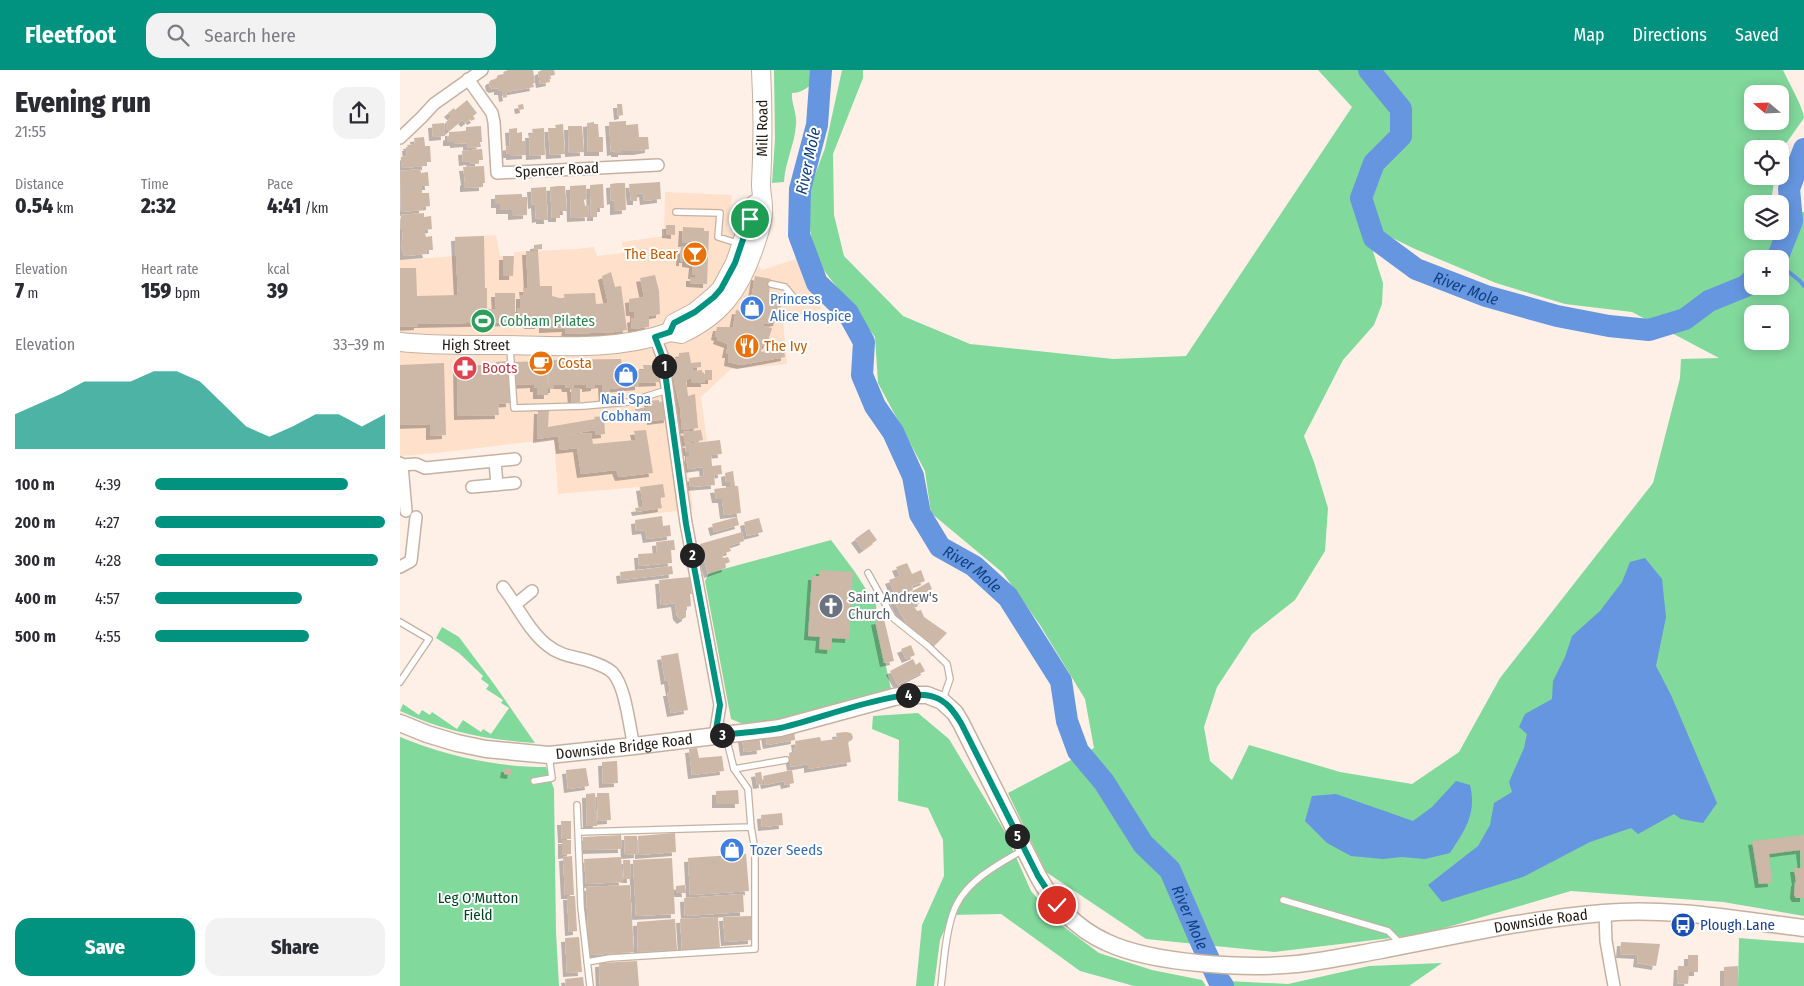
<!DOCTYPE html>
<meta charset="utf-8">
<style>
body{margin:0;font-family:"Fira Sans Condensed",sans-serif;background:#f2f2f3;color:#2b2b33;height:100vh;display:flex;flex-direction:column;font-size:19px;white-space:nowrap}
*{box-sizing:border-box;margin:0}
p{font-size:16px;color:#7c7c81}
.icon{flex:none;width:28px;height:28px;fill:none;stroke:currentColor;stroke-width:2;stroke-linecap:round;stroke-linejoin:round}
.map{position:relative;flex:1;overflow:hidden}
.drawer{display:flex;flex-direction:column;background:#fff;width:400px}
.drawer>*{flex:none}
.needle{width:32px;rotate:289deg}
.tools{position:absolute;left:1344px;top:15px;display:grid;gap:10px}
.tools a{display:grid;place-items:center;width:45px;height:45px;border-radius:10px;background:#fff;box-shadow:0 2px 12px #0003;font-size:25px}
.pin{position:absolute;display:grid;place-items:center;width:42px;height:42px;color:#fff;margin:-21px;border:2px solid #fff;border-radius:50%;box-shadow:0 1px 5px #0007}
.km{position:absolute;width:25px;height:25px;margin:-12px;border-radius:50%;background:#222;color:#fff;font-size:14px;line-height:25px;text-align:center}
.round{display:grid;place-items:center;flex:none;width:52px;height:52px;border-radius:15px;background:#f2f2f3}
.head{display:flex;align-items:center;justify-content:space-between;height:85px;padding:0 15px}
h1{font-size:28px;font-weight:800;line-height:38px}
.figures{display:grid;grid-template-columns:repeat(3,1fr);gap:8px;height:85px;padding:5px 15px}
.figures div{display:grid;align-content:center}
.figures b{font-size:21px;font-weight:800}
.figures small{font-size:14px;font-weight:400}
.figures p{font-size:14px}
.chart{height:140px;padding:10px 15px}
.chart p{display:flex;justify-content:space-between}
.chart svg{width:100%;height:90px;margin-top:5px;fill:#029380;opacity:.7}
.cta{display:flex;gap:10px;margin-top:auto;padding:10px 15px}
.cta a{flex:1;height:58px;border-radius:15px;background:#029380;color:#fff;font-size:20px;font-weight:800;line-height:58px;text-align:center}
.cta a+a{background:#f2f2f3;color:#2b2b33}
ul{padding:0 15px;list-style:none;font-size:16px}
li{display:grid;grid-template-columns:80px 60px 1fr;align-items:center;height:38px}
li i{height:12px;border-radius:6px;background:#029380}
header{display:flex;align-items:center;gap:30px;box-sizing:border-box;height:70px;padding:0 25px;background:#029380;color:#fff}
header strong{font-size:24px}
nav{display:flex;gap:28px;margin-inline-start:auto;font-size:18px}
.search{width:350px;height:45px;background:#f2f2f3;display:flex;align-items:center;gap:12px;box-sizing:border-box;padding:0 18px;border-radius:15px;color:#7c7c81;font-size:19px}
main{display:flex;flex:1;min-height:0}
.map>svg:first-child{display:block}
.built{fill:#fee0cb}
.green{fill:#81d99c;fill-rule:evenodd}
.water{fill:#6596df}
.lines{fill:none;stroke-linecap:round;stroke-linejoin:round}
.stream{stroke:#6596df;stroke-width:4}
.river{stroke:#6596df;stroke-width:22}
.building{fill:#cdb7a7;filter:url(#shadow)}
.lane-casing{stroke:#c6b1a1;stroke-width:8}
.street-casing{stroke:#c6b1a1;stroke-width:14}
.secondary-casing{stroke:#c6b1a1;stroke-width:19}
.primary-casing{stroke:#c6b1a1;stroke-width:20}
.lane{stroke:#fff;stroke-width:5.5}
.street{stroke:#fff;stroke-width:11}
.secondary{stroke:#fff;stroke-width:16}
.primary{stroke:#fff;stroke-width:18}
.route-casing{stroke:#fff;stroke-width:10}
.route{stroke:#029380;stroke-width:6}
.labels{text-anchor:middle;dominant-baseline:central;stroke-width:4;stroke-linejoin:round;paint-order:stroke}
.street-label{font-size:15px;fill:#251d17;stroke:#fff}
.food-label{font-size:15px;fill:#c56008;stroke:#fff;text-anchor:start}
.shop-label{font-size:15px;fill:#366cbe;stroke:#fff;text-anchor:start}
.leisure-label{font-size:15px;fill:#27864d;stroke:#fff;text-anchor:start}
.health-label{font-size:15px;fill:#be3a42;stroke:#fff;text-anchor:start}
.worship-label{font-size:15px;fill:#5b616d;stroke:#fff;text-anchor:start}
.park-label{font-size:15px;fill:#004620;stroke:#fff}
.transit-label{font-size:15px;fill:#164399;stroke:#fff;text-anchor:start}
.water-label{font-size:16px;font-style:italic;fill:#114082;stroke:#fff}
</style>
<header>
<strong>Fleetfoot</strong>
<div class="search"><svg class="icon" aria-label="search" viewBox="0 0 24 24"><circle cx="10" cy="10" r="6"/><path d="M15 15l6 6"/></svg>Search here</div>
<nav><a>Map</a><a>Directions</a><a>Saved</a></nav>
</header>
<main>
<section class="drawer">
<div class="head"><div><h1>Evening run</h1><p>21:55</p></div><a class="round"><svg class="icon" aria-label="share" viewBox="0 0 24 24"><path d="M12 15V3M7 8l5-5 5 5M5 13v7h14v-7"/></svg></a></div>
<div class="figures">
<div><p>Distance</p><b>0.54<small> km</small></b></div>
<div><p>Time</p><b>2:32</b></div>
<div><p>Pace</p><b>4:41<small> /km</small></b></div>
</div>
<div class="figures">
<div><p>Elevation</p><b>7<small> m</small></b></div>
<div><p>Heart rate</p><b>159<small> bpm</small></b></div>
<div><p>kcal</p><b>39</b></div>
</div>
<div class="chart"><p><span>Elevation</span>33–39 m</p>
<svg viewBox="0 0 160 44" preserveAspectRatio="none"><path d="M0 44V27L10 22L20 17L30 11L40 11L50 11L60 6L70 6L80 11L90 22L100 33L110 38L120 33L130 27L140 27L150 33L160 27V44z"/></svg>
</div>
<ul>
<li><b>100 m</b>4:39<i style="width:84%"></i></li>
<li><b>200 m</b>4:27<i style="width:100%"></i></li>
<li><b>300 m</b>4:28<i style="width:97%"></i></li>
<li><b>400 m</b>4:57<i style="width:64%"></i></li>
<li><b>500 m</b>4:55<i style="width:67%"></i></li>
</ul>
<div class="cta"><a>Save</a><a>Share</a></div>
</section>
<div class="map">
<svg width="1404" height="916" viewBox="0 0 1404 916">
<defs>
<filter id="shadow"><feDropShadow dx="-4" dy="4" stdDeviation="0" flood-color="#0004"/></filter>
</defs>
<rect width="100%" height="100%" fill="#fef0e7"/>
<path class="built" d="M265,122L332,125L327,158L362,200L402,187L418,227L421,239L383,250L387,294L331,299L301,327L307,371L284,375L293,439L243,445L239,417L158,424L154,369L37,383L0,386V190L55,186V167L96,165L100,186H114V182L176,179L194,177L197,186L223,183L222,172L264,166Z"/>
<path class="green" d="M374,0H423V7C413,12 403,24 392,23C391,33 397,42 396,54C395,74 385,92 384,112L372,113L375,69Z
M442,0H463V8L433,84L434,145L444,186L503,246L570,274L713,289L786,286L952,37L918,0H1383C1388,11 1404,39 1404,48L1380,82V79H1352V106H1375L1372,125L1373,134H1352V161H1380V145L1404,142V846L1323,832L1171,821L1024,864L874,882L746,869L646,802L608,723L694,678L685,629L640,555L603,503L531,443L525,401L478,313L475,267L416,190L409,155V121L425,78ZM1352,24H1380V51H1352ZM982,163L1015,179L1096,213L1165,234L1232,242L1319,288L1281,289L1280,308L1253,413L1100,608L1059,682L1012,714L940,702L849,675L832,710L810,691L804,657L817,617L852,564L895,530L925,481L928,438L914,392L904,366L943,290L974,255L982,234L983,213L971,175ZM1352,189H1380V216H1352ZM1352,244H1380V271H1352Z
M431,470L455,502L476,535L478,552H476L491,619L377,651L343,654L331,649L305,511L309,503Z
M42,557L59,567L94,614L135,673C87,670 43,661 0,641L3,634L19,645L22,640L30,645L32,642L57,659L63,650L81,662L83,659L91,664L109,638L101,633L103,630L86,619L89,615L81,609L83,606L59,583L36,568Z
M518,643L549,669L605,762L631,821L660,854L699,883L752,900L802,910L806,916H734L680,901L601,844L551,845L540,870L534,916H516L522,855L544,806L543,770L528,738L498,731L499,670L472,659L473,646Z
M0,667C47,686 95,697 146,697L154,719L156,862L159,916H0Z
M1339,868L1404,873V916H1338Z
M1042,893L1009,916H832L827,911L888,914L969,896Z"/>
<path class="water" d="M1245,488L1262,509L1266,547L1256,596L1271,625L1317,733L1303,753L1281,749L1274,744L1238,764L1231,758L1190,772L1123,807L1042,832L1028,815L1078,776L1090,755L1094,733L1112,722L1109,712L1124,678L1127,664L1119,657L1125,644L1152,629L1153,611L1165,587L1172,566L1200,541L1222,512L1230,492Z
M1056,711L1070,715C1077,744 1065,760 1050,783L1025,789L1002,787L983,789L951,786L927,773L905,751L912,726L936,724L1013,751L1032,737Z"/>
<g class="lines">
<path class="stream" d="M1380,195L1400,211L1404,216"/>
<g class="river">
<path id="s1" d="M421,0L417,55L400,119L399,165L417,213L448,243L464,272L462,305L475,336L493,362L513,406L520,444L540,477L574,496L608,527L661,611L667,651L678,681L704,712L743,774L770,800L801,872L818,909L823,916"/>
<path id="s2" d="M969,0L1001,39V66L974,93L961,128L974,168L1016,199L1086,226L1157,246L1209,256L1249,260L1285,249L1309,231L1346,216L1352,210"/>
<path d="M1377,189L1392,151L1389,119L1404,79"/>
</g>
</g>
<path class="building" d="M108,0H133L135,13H133L134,17L106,22L107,27L103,28L102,21H98V18L93,19L90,17L89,12L91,10L96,9L98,5L104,4L103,2Z
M142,0H154L155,5L149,6L150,12L140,14L138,2Z
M67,30L77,43L73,46L75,49L71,51L70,49L65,53L62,50L49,61L46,57L48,55L46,52L52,47L48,43L54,38L55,40Z
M123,34L124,39L119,40L118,35Z
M217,34H222L223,45L218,46Z
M226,51V55L238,54L239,67H248L249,79L237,81H222V83H215V81L211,82L209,52Z
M194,52V54H198L199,67H203V82H188L187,53Z
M44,53L45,66L33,67L32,54Z
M163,54L165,84L150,85L148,58H156L155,55Z
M81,56L82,72H80L81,77L67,78V73L54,74V72H47V67L49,66V62L66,61V57Z
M168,56H182L184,82L169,83Z
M117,58V63L122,62V71H126V85L110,86V84H107L106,77L110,76L109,59Z
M144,58L145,85L130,86L129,64H133L132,59Z
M24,67L25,76H30L31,92H26V96L1,98V87L7,86L6,77H8L7,75L15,74L14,68Z
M82,79L83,90H79V93L71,94L70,91L63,92L62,81Z
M84,96L85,113H83V117L64,118V112L65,111L63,97Z
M20,99L21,103L28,102L29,116H22V123H29L30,136L23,137V140L1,142L0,101Z
M260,112L261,129L244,131L243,123L237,124V131H231L229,114Z
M218,113H225L226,140L214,141V130L211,131L210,114Z
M203,114L204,138H197V147H191L190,115Z
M186,115L187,129L184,130L185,136L188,135L189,147L171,148L170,116Z
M158,116H165L167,141H160V148H152L150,117Z
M146,117L148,150H140V148L136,149L135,134L132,135L131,118Z
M122,124V127H127V145L112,146V140H100V134H95V125Z
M24,143V147L31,146L32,159L25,160V163L26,167L32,166L33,180H26L27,184L4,186L1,175V170H3L2,160H0L1,145Z
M266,155H275V165L266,164Z
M283,157L304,158V161H309L307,214L290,213V207H295V205H292L293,194L286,193V189H283V192H280L281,176L289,177V173H282Z
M84,166L85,218H87V239H96L95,223H115V252L18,254V256L0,257V198H16L17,226L58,225L55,167Z
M142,174V179L134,180V175Z
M126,181H138L140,216H152V226L163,229L165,235L164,224L195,223L196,234L208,233L202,206L211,202L215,217L221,216L227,260L215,262L165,264L166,258L143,259V253H139V255H128V253H117V238H120V225H124L123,218H128Z
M103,186H114L113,206H103Z
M255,205L259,221L260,244L249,246V257L232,259L231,249L234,248V242H230L229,229L244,227L240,208Z
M355,206L371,209L369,223L382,225L383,227L377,252L364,254V256L372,258L367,275L362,276L361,282L384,279L385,287L341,295L328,292L329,284H326L328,274L317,270L318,267L315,266L317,257H333L336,240L349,242Z
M289,282L291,293L301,292V297L292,298L293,301L302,300V302L304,303L305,313H291V308L286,310L288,326L295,324L298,358L282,360L280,337L275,316L271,290L279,288V283Z
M221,289L223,303L244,300L243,295H254V303H259L260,312L239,313V316L209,319L210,329L203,330L202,314L195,315V317L186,318V315H174V318H180V332L172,333L171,318H166L165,315H154V319H149L148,290Z
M107,291L110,333L98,334L99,345L58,346L57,295H96V292Z
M147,291L148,325H137V318H134V314L114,315L113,292Z
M44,293L46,365L30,366V354L0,355V295Z
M305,300H312V310H305Z
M259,330V332L266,331L268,349L251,351V346H236L235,339L249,337L248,331Z
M138,340H149L148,357L195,349L194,347L204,346L205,364L195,365V360L165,365L191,363L193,374L236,370L234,361L246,360L253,403L219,407L216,400L181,404L177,378L160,380L158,366L137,369Z
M301,360L303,370L285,373L283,362Z
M320,370L322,384L311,385L312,396L321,395L322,404L314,405L315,415L290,417L289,408L304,406L303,397L288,399L286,388L289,387V382H286L285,374Z
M333,401L335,416H338L341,443L324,445L322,429H316L314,419L330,417V412H326L325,403Z
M263,414L265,427L260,428L262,438L236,442L235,438L243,437L240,417Z
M262,446L263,456L270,455L271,466L247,469L245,460L236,461L235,450Z
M337,447L339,455L314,462L312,454Z
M359,448L363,462L347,466L344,452Z
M469,459L477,470L463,480L455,469Z
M342,462L344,471L329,476L331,481L322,484L323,488L328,487L330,492L325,494L326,498L308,504L300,474Z
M274,470L275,480H271L272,493L239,496L238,484L257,483L256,472Z
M507,493L512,504L521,500L525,511L512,516L513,520L496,527L489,510L500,506L496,497Z
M272,496L273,504L221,510L220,502Z
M420,500L453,502L449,569L432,568L431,580L419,579L420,567L408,566L412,506H419Z
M290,507L292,524H290L291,536L286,537V547L281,550L277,546L275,533L261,535L259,510Z
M529,512L532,519L519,526L522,532L514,536L517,541L521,540L524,547L547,563L535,575L508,556L494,531Z
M484,549L494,591L484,593L475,551Z
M511,575L515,585L506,589L501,579Z
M278,583L288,640L271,643L267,622H270L268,610L265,611L261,586Z
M513,589L516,595L520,592L525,601L498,615L490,601Z
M394,660L395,670L367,675L365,665Z
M446,662L451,663L453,667L452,670L448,672L451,692L408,699V694L391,697L389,684L393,683V679L396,678L395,671L420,667L421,671L437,669L436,663Z
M359,666L361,680L344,682L342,668Z
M297,678L299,688L322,686L324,701L292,705L289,679Z
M217,691L218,713L203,714L202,692Z
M105,698L112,699L111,705L104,704Z
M186,698L189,716L168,719L166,700Z
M392,700L394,713L385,715L384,711L365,715L363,706Z
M361,702L363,714L357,715L355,703Z
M338,720L339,734H316V721Z
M195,723L197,756H187L186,724Z
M197,723H209L211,750L198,751Z
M382,743L383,755L362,757L361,745Z
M161,751H171V769H162Z
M275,763L276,782L239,785L238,766Z
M221,765L222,779L183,780V767Z
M1404,765V828H1396L1394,825L1395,812H1396L1394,798H1402L1400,780L1369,784L1372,813L1359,814L1352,771Z
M224,766H237L238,784L225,785Z
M162,770H171V784L162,785Z
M346,784L349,821L290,825L288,788Z
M172,786L174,825H165L163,787Z
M221,787L223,812L186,814L184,789Z
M272,788L275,844L236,846L233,790Z
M223,790H230L231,809H224Z
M230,815L234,882L189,885L186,817Z
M285,815L286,823H276V816Z
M343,824L344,842L285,846L284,828Z
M167,826H175L177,861L169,862Z
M351,846L352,870L325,872L323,847Z
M318,847L320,878L282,880L280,849Z
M275,849L277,880L238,882L237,852Z
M179,867L182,902L167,903L165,868Z
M1221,872L1260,874L1256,896L1237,893L1238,885L1220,884Z
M1288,885H1298V902H1289L1288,914L1277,913L1278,896H1288Z
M237,891L239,916H200L199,893Z
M1338,896V916H1324V897Z
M183,907L184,916H166L165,909Z"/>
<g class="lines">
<defs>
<path id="lane" d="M276,142L320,143L318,167L340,174
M371,214L385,217L396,230
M110,278L114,338L184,336L228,332L267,320
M468,503L493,548L528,576L547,594L550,609L543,629
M0,552L29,569L0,612
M334,699L386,690
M134,711L152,708L149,686
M177,735L181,837L190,916
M178,762L351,757L348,719L334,699L326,667
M883,830L988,861L1001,874
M187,892L210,888L355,879V780L351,757
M541,916C544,893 545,865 553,843C563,813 596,795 623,780"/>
<path id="street" d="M68,9L92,43L94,52L97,103L258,95
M0,68L21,48L34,34L82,0
M255,267L263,288L286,453L320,635L315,666
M95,391L97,415
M0,393L2,395L16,394L25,398L115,389
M2,395L6,441
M72,417L115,413
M0,497L11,491L16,447
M103,517C117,535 129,561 147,575C159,585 171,586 186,590C195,593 206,596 213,603C226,618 229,656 234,676
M116,534L132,521
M1205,843L1206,871L1214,916"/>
<g id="secondary">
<path id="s3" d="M0,653L27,664L57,673L86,679L149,685L234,676L380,658L494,627L506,625H527L542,631L555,643L561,653L638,806C653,834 677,859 706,872C752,894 846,899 897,894C925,891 953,885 981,880C1055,866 1128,849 1203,843C1271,837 1337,850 1404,858"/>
</g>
<g id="primary">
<path id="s4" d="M270,262L281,264C320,246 339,221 353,181C357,169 362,157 363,144C364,134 361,124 361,114C363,76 363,38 361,0"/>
<path d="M270,262L274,253L295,242L313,227L321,219L335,193L355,134"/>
<path id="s5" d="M0,272C34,276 69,275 103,275C158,276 217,281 270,262"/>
</g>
</defs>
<use href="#lane" class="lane-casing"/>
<use href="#street" class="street-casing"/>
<use href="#secondary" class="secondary-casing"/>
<use href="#primary" class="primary-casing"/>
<use href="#lane" class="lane"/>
<use href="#street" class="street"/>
<use href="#secondary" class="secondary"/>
<use href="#primary" class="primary"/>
</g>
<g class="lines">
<defs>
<path id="route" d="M350,149L335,193L321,219L314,227L295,242L274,253L270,262L255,267L263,288L286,454L320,635L315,666C337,663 359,662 380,658C418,650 500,616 534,627C547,631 554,642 561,653L638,806L657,835"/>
</defs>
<use href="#route" class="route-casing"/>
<use href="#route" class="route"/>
</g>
<defs>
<symbol id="bar-disc" viewBox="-11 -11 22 22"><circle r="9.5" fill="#e8710a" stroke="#fff"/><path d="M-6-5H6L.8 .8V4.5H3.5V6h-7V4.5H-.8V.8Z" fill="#fff"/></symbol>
<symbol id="shop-disc" viewBox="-11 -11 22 22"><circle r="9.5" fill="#3f7fe0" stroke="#fff"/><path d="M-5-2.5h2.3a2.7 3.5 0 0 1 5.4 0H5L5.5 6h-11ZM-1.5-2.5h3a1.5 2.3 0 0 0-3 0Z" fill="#fff"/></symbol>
<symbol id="stadium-disc" viewBox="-11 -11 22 22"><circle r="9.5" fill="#2e9e5b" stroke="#fff"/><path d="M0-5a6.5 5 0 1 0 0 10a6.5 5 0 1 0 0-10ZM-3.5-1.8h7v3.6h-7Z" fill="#fff"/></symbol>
<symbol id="restaurant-disc" viewBox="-11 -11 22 22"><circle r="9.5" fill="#e8710a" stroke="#fff"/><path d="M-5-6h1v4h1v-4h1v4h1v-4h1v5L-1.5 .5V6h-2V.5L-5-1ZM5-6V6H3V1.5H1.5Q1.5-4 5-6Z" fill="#fff"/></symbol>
<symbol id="cafe-disc" viewBox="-11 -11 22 22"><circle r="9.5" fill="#e8710a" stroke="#fff"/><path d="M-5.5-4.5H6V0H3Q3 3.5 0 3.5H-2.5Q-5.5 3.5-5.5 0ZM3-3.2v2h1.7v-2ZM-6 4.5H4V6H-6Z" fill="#fff"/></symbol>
<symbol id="pharmacy-disc" viewBox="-11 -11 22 22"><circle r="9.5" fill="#e0444e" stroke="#fff"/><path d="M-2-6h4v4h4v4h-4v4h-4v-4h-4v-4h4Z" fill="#fff"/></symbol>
<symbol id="church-disc" viewBox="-11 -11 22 22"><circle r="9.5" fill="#6b7280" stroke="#fff"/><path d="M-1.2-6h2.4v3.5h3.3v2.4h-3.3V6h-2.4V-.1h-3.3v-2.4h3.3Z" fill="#fff"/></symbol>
<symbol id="bus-disc" viewBox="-11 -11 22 22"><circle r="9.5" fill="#1a4fb4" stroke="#fff"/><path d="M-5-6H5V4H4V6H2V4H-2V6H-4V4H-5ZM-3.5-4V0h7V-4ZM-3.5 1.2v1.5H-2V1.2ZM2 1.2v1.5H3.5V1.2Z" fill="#fff"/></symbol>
</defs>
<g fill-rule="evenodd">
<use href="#bar-disc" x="281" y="170" width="28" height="28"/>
<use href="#shop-disc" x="338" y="224" width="28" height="28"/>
<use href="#stadium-disc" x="69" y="237" width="28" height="28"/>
<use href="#restaurant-disc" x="333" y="262" width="28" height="28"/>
<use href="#cafe-disc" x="127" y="279" width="28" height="28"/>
<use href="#pharmacy-disc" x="51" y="284" width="28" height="28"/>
<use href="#shop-disc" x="212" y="291" width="28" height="28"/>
<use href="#church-disc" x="417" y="522" width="28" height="28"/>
<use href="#shop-disc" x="318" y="766" width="28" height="28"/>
<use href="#bus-disc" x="1269" y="841" width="28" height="28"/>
</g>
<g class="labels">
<g class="street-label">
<text stroke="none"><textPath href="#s4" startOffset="249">Mill Road</textPath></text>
<text transform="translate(157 100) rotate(-3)">Spencer Road</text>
<text stroke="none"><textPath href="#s5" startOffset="76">High Street</textPath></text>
<text stroke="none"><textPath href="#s3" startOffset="229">Downside Bridge Road</textPath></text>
<text stroke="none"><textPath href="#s3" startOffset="1292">Downside Road</textPath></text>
</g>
<g class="food-label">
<text x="278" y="184" text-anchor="end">The Bear</text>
<text x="364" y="276">The Ivy</text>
<text x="158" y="293">Costa</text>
</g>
<g class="shop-label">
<text x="370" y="229">Princess<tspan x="370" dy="17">Alice Hospice</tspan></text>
<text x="226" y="329" text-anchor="middle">Nail Spa<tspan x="226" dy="17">Cobham</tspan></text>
<text x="350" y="780">Tozer Seeds</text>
</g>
<g class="leisure-label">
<text x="100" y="251">Cobham Pilates</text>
</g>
<g class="health-label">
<text x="82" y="298">Boots</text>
</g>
<g class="worship-label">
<text x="448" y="527">Saint Andrew's<tspan x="448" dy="17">Church</tspan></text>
</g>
<g class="park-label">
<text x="78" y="828">Leg O'Mutton<tspan x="78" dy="17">Field</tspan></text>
</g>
<g class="transit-label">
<text x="1300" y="855">Plough Lane</text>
</g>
<g class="water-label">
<text transform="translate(408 91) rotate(-78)">River Mole</text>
<text stroke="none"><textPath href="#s2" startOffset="301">River Mole</textPath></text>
<text stroke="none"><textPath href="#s1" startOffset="558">River Mole</textPath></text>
<text stroke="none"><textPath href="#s1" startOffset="978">River Mole</textPath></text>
</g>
</g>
</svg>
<div class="tools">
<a><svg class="needle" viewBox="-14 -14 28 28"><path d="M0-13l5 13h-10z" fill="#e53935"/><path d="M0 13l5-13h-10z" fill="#7c7c81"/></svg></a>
<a><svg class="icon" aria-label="locate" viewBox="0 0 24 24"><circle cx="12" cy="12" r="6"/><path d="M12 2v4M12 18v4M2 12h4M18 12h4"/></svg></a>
<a><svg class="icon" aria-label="layers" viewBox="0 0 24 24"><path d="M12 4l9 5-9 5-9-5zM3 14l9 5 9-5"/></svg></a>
<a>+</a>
<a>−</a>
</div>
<div class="pin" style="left:350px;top:149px;background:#1e9e55"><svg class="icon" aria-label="arrive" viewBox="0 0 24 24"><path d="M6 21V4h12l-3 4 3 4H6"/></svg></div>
<div class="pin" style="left:657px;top:835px;background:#d93025"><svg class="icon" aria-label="check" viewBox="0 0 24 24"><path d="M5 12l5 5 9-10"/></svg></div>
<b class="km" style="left:264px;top:296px">1</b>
<b class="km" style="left:292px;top:485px">2</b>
<b class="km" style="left:322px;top:665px">3</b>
<b class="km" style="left:508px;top:625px">4</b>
<b class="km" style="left:617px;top:766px">5</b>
</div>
</main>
